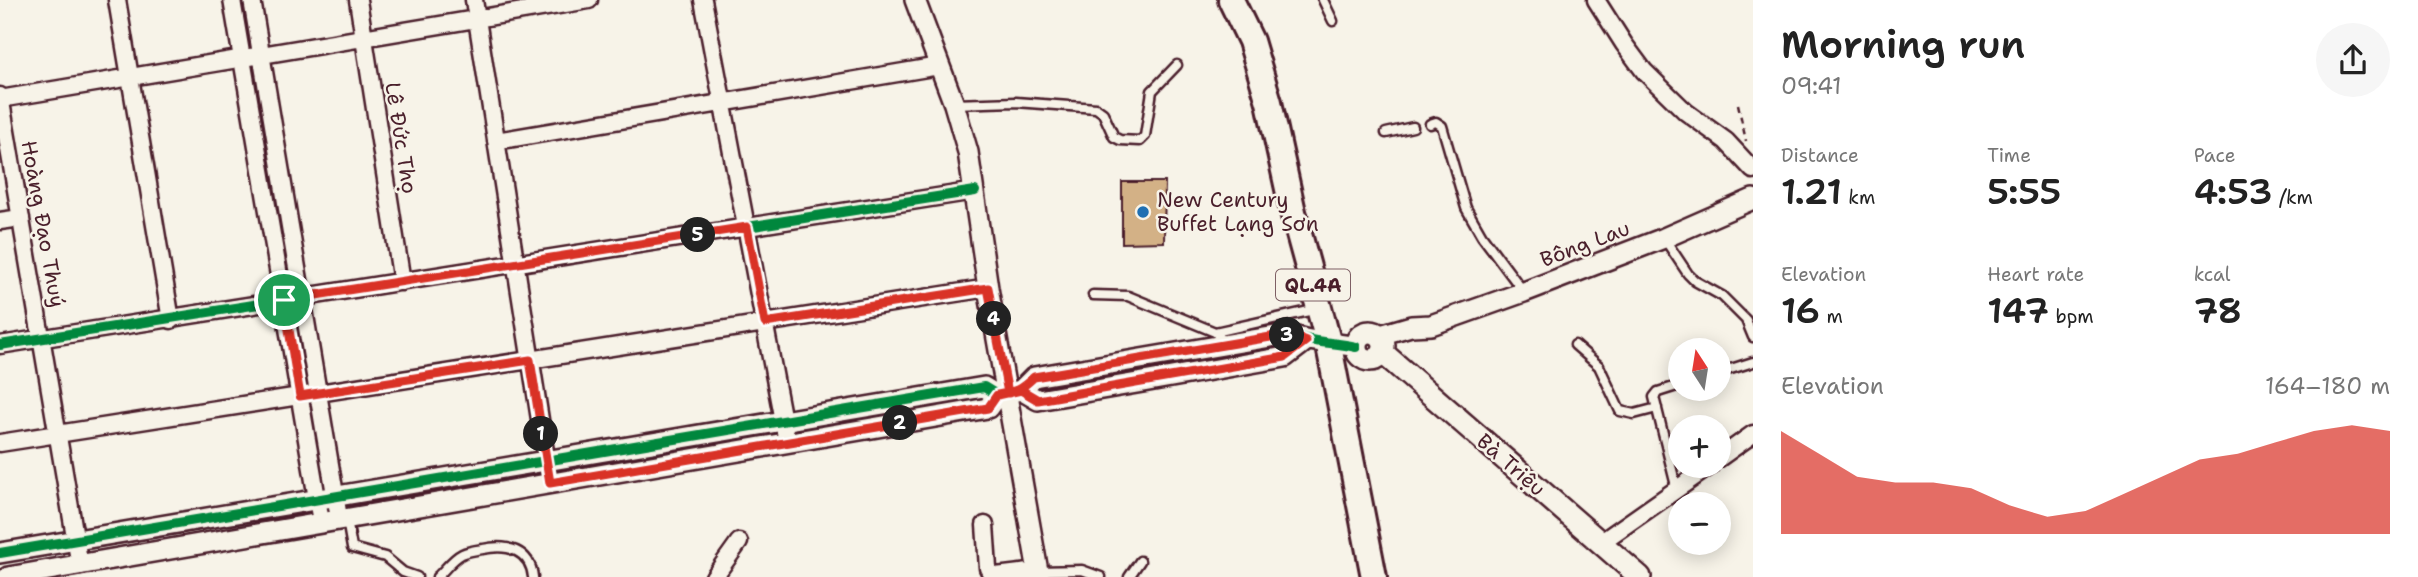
<!DOCTYPE html>
<meta charset="utf-8">
<style>
body{margin:0;font-family:"Shantell Sans",sans-serif;background:#f6f6f6;color:#222;height:100vh;display:flex;flex-direction:column;font-size:26px;white-space:nowrap}
*{box-sizing:border-box;margin:0}
p{font-size:23px;color:#767676}
.icon{flex:none;width:38px;height:38px;fill:none;stroke:currentColor;stroke-width:2;stroke-linecap:round;stroke-linejoin:round}
.map{position:relative;flex:1;overflow:hidden}
.panel{display:flex;flex-direction:column;background:#fff;width:665px}
.panel>*{flex:none}
.needle{width:46px;rotate:348deg}
.tools{position:absolute;left:1668px;top:338px;display:grid;gap:14px}
.tools a{display:grid;place-items:center;width:63px;height:63px;border-radius:50%;background:#fff;box-shadow:0 4px 18px #0003;font-size:35px}
.pin{position:absolute;display:grid;place-items:center;width:60px;height:60px;color:#fff;margin:-30px;border:4px solid #fff;border-radius:50%;box-shadow:0 2px 7px #0007}
.km{position:absolute;width:35px;height:35px;margin:-18px;border-radius:50%;background:#222;color:#fff;font-size:19px;line-height:35px;text-align:center}
.round{display:grid;place-items:center;flex:none;width:74px;height:74px;border-radius:37px;background:#f6f6f6}
.overview{display:flex;align-items:center;justify-content:space-between;height:119px;padding:0 28px}
h1{font-size:38px;font-weight:600;line-height:52px}
.stats{display:grid;grid-template-columns:repeat(3,1fr);gap:10px;height:119px;padding:7px 28px}
.stats div{display:grid;align-content:center}
.stats b{font-size:35px;font-weight:600}
.stats small{font-size:19px;font-weight:400}
.stats p{font-size:19px}
.chart{height:196px;padding:14px 28px}
.chart p{display:flex;justify-content:space-between}
.chart svg{width:100%;height:126px;margin-top:7px;fill:#d93025;opacity:.7}
main{display:flex;flex:1;min-height:0}
.map>svg:first-child{display:block}
.building{fill:#d3b186;stroke:#4a1f2b;stroke-width:2}
.lines{fill:none;stroke-linecap:round;stroke-linejoin:round}
.service-casing{stroke:#4a1f2b;stroke-width:13}
.minor-casing{stroke:#4a1f2b;stroke-width:21}
.tertiary-casing{stroke:#4a1f2b;stroke-width:24}
.secondary-casing{stroke:#4a1f2b;stroke-width:26}
.primary-casing{stroke:#4a1f2b;stroke-width:30}
.path{stroke:#4a1f2b;stroke-width:2.5;stroke-dasharray:7 5;stroke-linecap:butt}
.service{stroke:#f7f3e8;stroke-width:8}
.minor{stroke:#f7f3e8;stroke-width:16}
.tertiary{stroke:#f7f3e8;stroke-width:19}
.secondary{stroke:#f7f3e8;stroke-width:21}
.primary{stroke:#f7f3e8;stroke-width:24}
.cycleway-casing{stroke:#f7f3e8;stroke-width:15}
.cycleway{stroke:#00873e;stroke-width:10}
.route-casing{stroke:#fff;stroke-width:14}
.route{stroke:#d93025;stroke-width:9}
.poi-dot{fill:#1f6fb2;stroke:#f7f3e8;stroke-width:2.5}
.labels{text-anchor:middle;dominant-baseline:central;stroke-width:5;stroke-linejoin:round;paint-order:stroke}
.shield{fill:#f7f3e8;stroke:#7e5f64;stroke-width:2}
.shield-label{font-size:19px;font-weight:bold;fill:#4a1f2b}
.street-label{font-size:21px;fill:#4a1f2b;stroke:#f7f3e8}
.poi-label{font-size:21px;fill:#4a1f2b;stroke:#f7f3e8;text-anchor:start}
</style>
<main>
<div class="map">
<svg width="1753" height="577" viewBox="0 0 1753 577">
<rect width="100%" height="100%" fill="#f7f3e8"/>
<filter id="ink" filterUnits="userSpaceOnUse"><feTurbulence type="fractalNoise" baseFrequency=".0143" numOctaves="2"/><feDisplacementMap in="SourceGraphic" scale="14" xChannelSelector="R" yChannelSelector="G"/><feConvolveMatrix kernelMatrix="1 2 1 2 8 2 1 2 1" color-interpolation-filters="sRGB"/></filter>
<g filter="url(#ink)">
<path class="building" d="M1122,182H1165L1164,242L1122,243Z"/>
<g class="lines">
<defs>
<path id="service" d="M1323,0L1333,21
M954,104L1016,102L1096,108L1103,113L1114,137L1120,140L1140,141L1145,136L1152,91L1177,65
M1430,124L1436,122L1442,126L1466,208L1482,236L1523,291
M1386,133L1413,127
M1664,238L1688,274L1695,281L1722,296L1746,320L1753,337
M1093,295L1128,296L1215,332L1225,343
M1215,332L1318,309
M1575,345L1599,366L1620,411L1634,414L1657,408
M1718,373L1753,362
M1677,490L1654,397L1658,392L1680,385
M347,520L352,548L385,557L403,572L417,577
M1038,571L1082,570L1101,577
M437,577C445,570 452,559 462,554C468,551 476,550 483,549C508,544 530,550 533,577
M1129,577L1140,561"/>
<path id="minor" d="M117,0L171,320
M232,0L321,522
M252,0L339,518
M358,0L402,282
M474,0L550,483
M703,0L787,442
M1596,0L1624,44L1644,71L1686,112L1726,141L1753,170
M0,96L80,566
M0,99L589,0
M496,141L939,66
M0,221L21,218
M0,345L975,191
M0,443L988,288
M1718,459L1753,434
M985,525L988,568L991,574L996,576L1038,571
M1600,543L1710,466
M714,577L739,542"/>
<path id="tertiary" d="M915,0L954,104L968,152L988,288L1039,577
M1380,335L1411,326L1431,325L1524,292L1664,238L1753,199
M1021,390L1038,400L1143,382L1285,357L1306,341
M0,553L984,387L997,395L1021,390L1034,377L1288,334C1310,343 1333,342 1356,347
M8,577L988,408L997,395"/>
<path id="secondary" d="M1356 346a14 14 0 1 1 28 0a14 14 0 1 1-28 0Z
M1383,353L1640,577"/>
<path id="primary" d="M1231,0L1251,41L1269,102L1293,212L1328,341L1374,577"/>
</defs>
<use href="#service" class="service-casing"/>
<use href="#minor" class="minor-casing"/>
<use href="#tertiary" class="tertiary-casing"/>
<use href="#secondary" class="secondary-casing"/>
<use href="#primary" class="primary-casing"/>
<path class="path" d="M1738,104L1746,141"/>
<use href="#service" class="service"/>
<use href="#minor" class="minor"/>
<use href="#tertiary" class="tertiary"/>
<use href="#secondary" class="secondary"/>
<use href="#primary" class="primary"/>
<defs>
<path id="cycleway" d="M0,345L975,191
M0,553L984,387L997,395L1021,390L1034,377L1288,334C1310,343 1333,342 1356,347"/>
</defs>
<use href="#cycleway" class="cycleway-casing"/>
<use href="#cycleway" class="cycleway"/>
</g>
</g>
<g class="lines" filter="url(#ink)">
<defs>
<path id="route" d="M284,300L300,396L530,360L550,483L988,408L997,395C1017,391 1019,391 1034,377L1288,334L1306,341L1285,357L1038,400L1021,390L1008,393L988,288L765,323L747,227L284,300"/>
</defs>
<use href="#route" class="route-casing"/>
<use href="#route" class="route"/>
</g>
<circle class="poi-dot" cx="1143" cy="212" r="7"/>
<g class="labels">
<rect class="shield" x="1276" y="269.5" width="74" height="31" rx="5"/>
<g class="shield-label">
<text x="1313" y="285">QL.4A</text>
</g>
<g class="street-label">
<text transform="translate(401 138) rotate(81)">Lê Đức Thọ</text>
<text transform="translate(43 224) rotate(80)">Hoàng Đạo Thuý</text>
<text transform="translate(1585 244) rotate(-21)">Bông Lau</text>
<text transform="translate(1511 465) rotate(41)">Bà Triệu</text>
</g>
<g class="poi-label">
<text x="1157" y="200">New Century<tspan x="1157" dy="24">Buffet Lạng Sơn</tspan></text>
</g>
</g>
</svg>
<div class="tools">
<a><svg class="needle" viewBox="-14 -14 28 28"><path d="M0-13l5 13h-10z" fill="#e53935"/><path d="M0 13l5-13h-10z" fill="#767676"/></svg></a>
<a>+</a>
<a>−</a>
</div>
<div class="pin" style="left:284px;top:300px;background:#1e9e55"><svg class="icon" aria-label="arrive" viewBox="0 0 24 24"><path d="M6 21V4h12l-3 4 3 4H6"/></svg></div>
<b class="km" style="left:541px;top:434px">1</b>
<b class="km" style="left:900px;top:423px">2</b>
<b class="km" style="left:1287px;top:335px">3</b>
<b class="km" style="left:994px;top:319px">4</b>
<b class="km" style="left:698px;top:235px">5</b>
</div>
<section class="panel">
<div class="overview"><div><h1>Morning run</h1><p>09:41</p></div><a class="round"><svg class="icon" aria-label="share" viewBox="0 0 24 24"><path d="M12 15V3M7 8l5-5 5 5M5 13v7h14v-7"/></svg></a></div>
<div class="stats">
<div><p>Distance</p><b>1.21<small> km</small></b></div>
<div><p>Time</p><b>5:55</b></div>
<div><p>Pace</p><b>4:53<small> /km</small></b></div>
</div>
<div class="stats">
<div><p>Elevation</p><b>16<small> m</small></b></div>
<div><p>Heart rate</p><b>147<small> bpm</small></b></div>
<div><p>kcal</p><b>78</b></div>
</div>
<div class="chart"><p><span>Elevation</span>164–180 m</p>
<svg viewBox="0 0 160 44" preserveAspectRatio="none"><path d="M0 44V8L10 16L20 24L30 26L40 26L50 28L60 34L70 38L80 36L90 30L100 24L110 18L120 16L130 12L140 8L150 6L160 8V44z"/></svg>
</div>
</section>
</main>
